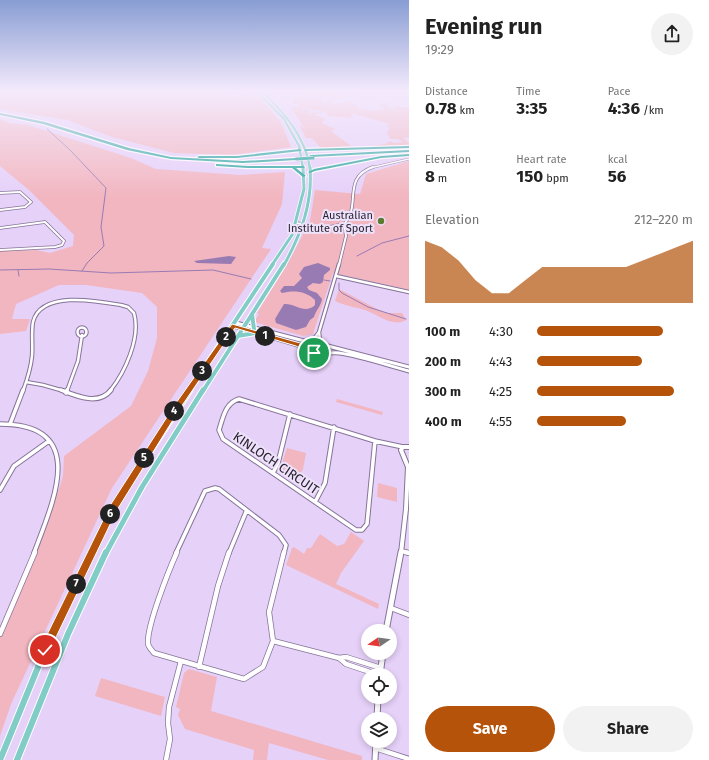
<!DOCTYPE html>
<meta charset="utf-8">
<style>
body{margin:0;font-family:"Fira Sans",sans-serif;background:#f2f2f2;color:#222;height:100vh;display:flex;flex-direction:column;font-size:15px;white-space:nowrap}
*{box-sizing:border-box;margin:0}
p{font-size:13px;color:#767676}
.icon{flex:none;width:22px;height:22px;fill:none;stroke:currentColor;stroke-width:2;stroke-linecap:round;stroke-linejoin:round}
.map{position:relative;flex:1;overflow:hidden}
.sheet{display:flex;flex-direction:column;background:#fff;width:300px}
.sheet>*{flex:none}
.needle{width:26px;rotate:257deg}
.controls{position:absolute;left:361px;top:624px;display:grid;gap:8px}
.controls a{display:grid;place-items:center;width:36px;height:36px;border-radius:50%;background:#fff;box-shadow:0 2px 6px #0003;font-size:20px}
.pin{position:absolute;display:grid;place-items:center;width:34px;height:34px;color:#fff;margin:-17px;border:2px solid #fff;border-radius:50%;box-shadow:0 1px 4px #0007}
.km{position:absolute;width:20px;height:20px;margin:-10px;border-radius:50%;background:#222;color:#fff;font-size:11px;line-height:20px;text-align:center}
.round{display:grid;place-items:center;flex:none;width:42px;height:42px;border-radius:21px;background:#f2f2f2}
.head{display:flex;align-items:center;justify-content:space-between;height:68px;padding:0 16px}
h1{font-size:22px;font-weight:700;line-height:30px}
.stats{display:grid;grid-template-columns:repeat(3,1fr);gap:6px;height:68px;padding:4px 16px}
.stats div{display:grid;align-content:center}
.stats b{font-size:17px;font-weight:700}
.stats small{font-size:11px;font-weight:400}
.stats p{font-size:11px}
.chart{height:112px;padding:8px 16px}
.chart p{display:flex;justify-content:space-between}
.chart svg{width:100%;height:72px;margin-top:4px;fill:#b45309;opacity:.7}
.cta{display:flex;gap:8px;margin-top:auto;padding:8px 16px}
.cta a{flex:1;height:46px;border-radius:24px;background:#b45309;color:#fff;font-size:16px;font-weight:700;line-height:46px;text-align:center}
.cta a+a{background:#f2f2f2;color:#222}
ul{padding:0 16px;list-style:none;font-size:13px}
li{display:grid;grid-template-columns:64px 48px 1fr;align-items:center;height:30px}
li i{height:10px;border-radius:5px;background:#b45309}
main{display:flex;flex:1;min-height:0}
.map>svg:first-child{display:block}
.green{fill:#f2b6c0}
.water{fill:#997bb3}
.lines{fill:none;stroke-linecap:round;stroke-linejoin:round}
.stream{stroke:#997bb3;stroke-width:1}
.minor-far4-casing{stroke:#867498;stroke-width:2.5}
.minor-far3-casing{stroke:#867498;stroke-width:3.5}
.minor-far2-casing{stroke:#867498;stroke-width:4.5}
.minor-far1-casing{stroke:#867498;stroke-width:5.5}
.minor-casing{stroke:#867498;stroke-width:6}
.tertiary-far2-casing{stroke:#867498;stroke-width:5}
.tertiary-far1-casing{stroke:#867498;stroke-width:6}
.tertiary-casing{stroke:#867498;stroke-width:7}
.primary-far4-casing{stroke:#fff;stroke-width:3.5}
.primary-far3-casing{stroke:#fff;stroke-width:4.5}
.primary-far2-casing{stroke:#fff;stroke-width:6}
.primary-far1-casing{stroke:#fff;stroke-width:7}
.primary-casing{stroke:#fff;stroke-width:8}
.motorway-casing{stroke:#fff;stroke-width:2.5}
.minor-far4{stroke:#fff;stroke-width:1.5}
.minor-far3{stroke:#fff;stroke-width:2}
.minor-far2{stroke:#fff;stroke-width:2.5}
.minor-far1{stroke:#fff;stroke-width:3.5}
.minor{stroke:#fff;stroke-width:4.5}
.tertiary-far2{stroke:#fff;stroke-width:3}
.tertiary-far1{stroke:#fff;stroke-width:4}
.tertiary{stroke:#fff;stroke-width:5}
.primary-far4{stroke:#82ccc7;stroke-width:2.5}
.primary-far3{stroke:#82ccc7;stroke-width:3}
.primary-far2{stroke:#82ccc7;stroke-width:4}
.primary-far1{stroke:#82ccc7;stroke-width:5}
.primary{stroke:#82ccc7;stroke-width:6}
.motorway{fill:#2eaaa2;fill-rule:evenodd}
.motorway-bridge-casing{stroke:#fff;stroke-width:4;stroke-linecap:butt}
.motorway-bridge{stroke:#2eaaa2;stroke-width:3}
.route{fill:#b45309;stroke:#fff}
.poi-dot{fill:#5c7a30;stroke:#eee2fa;stroke-width:1.5}
.labels{text-anchor:middle;dominant-baseline:central;stroke-width:4;stroke-linejoin:round;paint-order:stroke}
.far-poi-label{font-size:11px;fill:#2a2332;stroke:#eee2fa;text-anchor:end}
.street-label{font-size:13px;fill:#2a2332;stroke:#eee2fa}
</style>
<main>
<div class="map">
<svg width="409" height="760" viewBox="0 0 409 760">
<rect width="100%" height="100%" fill="#e6d1f9"/>
<path class="green" d="M0,91H162L183,93L222,91L234,97H247L252,95L248,91H254L280,121L291,147L232,155L174,153L112,137L67,120L0,109Z
M303,91H337L339,94L342,91L356,95H342L349,96L338,98L324,95L325,97L306,96Z
M299,96L309,99H323L322,101L326,103L328,100H335L331,101V104L345,103L348,101L354,103L360,110L366,109L365,110L375,111L385,109L380,104L387,103L389,109L397,108L390,106L409,108V137L403,138L409,143V146L362,147L386,144L389,141L395,143L404,142L397,139H390L387,132L390,128L387,126L390,124L358,115L356,113L352,114L351,118L329,116L326,112L298,107L299,104H293L294,98Z
M292,106L311,111L308,114L315,112L323,114H314L325,119L322,123L335,129L331,131L351,146L321,148L312,138H306L299,124L305,129L292,109Z
M0,119L9,123L28,125L131,158L156,169L240,175L285,172L282,204L262,248L271,249L112,488L11,704L0,736V633L60,486L63,476L64,456L131,406L148,371L157,338V307L142,293L86,285H59L16,304L12,319H30L26,331L0,334V251L36,250L50,253L73,246L74,235L29,190L0,166Z
M409,161V290L333,273L313,334L303,336L254,322L259,314L257,313L288,263L310,221L315,190L360,194L366,174Z
M339,289L377,309L387,313H402L406,320C393,328 377,314 365,310C355,307 345,306 335,301Z
M337,399L383,412L382,415L336,402Z
M287,448L306,453L303,469L295,483L281,473L280,469Z
M378,483L397,488V502L377,497Z
M351,532L364,541L341,573L336,584L379,604L378,609L286,565L292,548L294,547L304,554L307,548H311L320,534L337,546L344,544Z
M189,669L217,677L211,711L362,756V760H328L269,743L267,760H253L254,750L185,729L178,715L180,709L176,707L184,673Z
M101,678L165,697L161,716L95,696Z"/>
<path class="water" d="M229,256L236,257L231,264L197,263L194,261Z
M318,263L330,268V270L324,275L323,282L320,284L313,283L307,287L309,290L317,293L322,299C321,306 316,310 314,317L310,320L306,327L296,330L276,323L275,319L284,304C295,303 305,315 315,305V300C306,291 294,290 282,293L280,291L284,286H294L302,278L299,274L304,267Z"/>
<g class="lines">
<path class="stream" d="M47,129L70,150L106,188L101,227L104,246L87,263L82,271
M357,256L382,243L409,236
M0,270L49,269L111,273L213,270L251,279
M18,270L19,276
M324,280L330,281
M339,283V290L342,293L368,307L406,319"/>
<defs>
<path id="minor-far4" d="M163,91H174
M236,91L245,95
M370,168L409,159"/>
<path id="minor-far3" d="M0,193L20,192L31,202L25,207L0,210
M296,223L325,228L344,224
M0,228L45,222L64,241L62,245L55,247L0,250
M339,265L346,236L344,224C362,206 341,178 373,167"/>
<path id="minor-far2" d="M336,276L409,292
M77.5 332a4.5 4.5 0 1 1 9 0a4.5 4.5 0 1 1-9 0Z
M319,332L320,341
M313,340L319,332L339,264
M26,382L43,385L64,391
M23,391C27,380 31,368 32,356C33,345 31,333 33,322C41,290 98,301 121,305L128,307L134,313C141,338 125,372 110,391
M67,391L78,361L82,335"/>
<path id="minor-far1" d="M61,390C76,396 99,406 111,390
M66,393L67,390
M239,399L375,441L367,524L362,530H356L223,439L219,430C223,418 225,403 239,399Z
M0,424C90,424 53,502 34,553
M10,424L23,390
M375,441L403,447
M273,473L278,463L290,414
M0,490L14,466L49,441
M315,502L325,483L334,427
M403,551L408,553
M176,553L205,491L215,488L219,489L279,535L286,545L284,553
M229,553L246,512"/>
<path id="minor" d="M177,552C169,570 147,625 148,643C148,647 152,650 154,653L244,679L263,667L273,641L269,612L284,552
M405,552L409,553
M391,608L409,615
M0,634L35,552
M273,641L339,658L346,657L381,668
M339,658L346,664L379,675
M199,667L218,586L229,552
M375,748L409,759
M166,760L170,739L168,723L169,707L181,661"/>
<path id="tertiary-far2" d="M236,323L308,342
M234,326L298,345L308,350
M324,345L409,367
M319,353L325,349L322,343L315,340L308,342V349C317,356 328,352 339,353C362,356 386,365 409,371"/>
<path id="tertiary-far1" d="M401,553L406,509L408,467L401,450L403,447H409"/>
<path id="tertiary" d="M386,631L401,552
M380,675L383,653
M377,719L378,697
M375,760L376,741"/>
<path id="primary-far4" d="M256,91L284,119L299,146L303,168
M261,91C284,112 305,136 310,168"/>
<path id="primary-far3" d="M272,265L292,235L304,189L303,167
M284,265C301,234 313,203 310,167"/>
<path id="primary-far2" d="M252,314L254,329
M238,336L255,333
M189,391L273,264
M203,391L284,264"/>
<path id="primary-far1" d="M92,553L114,507L190,390
M106,553L142,487L203,390"/>
<path id="primary" d="M0,760L45,650L92,552
M17,760L68,634L106,552"/>
<path id="motorway" d="M0,113L45,122L129,148L171,157L243,161L296,158L298,159L296,160L243,163L171,159L127,150L43,124L0,115Z
M409,146V148L306,151L304,150L306,149Z
M300,149L302,150L301,151L237,158H199L197,157L199,156H237Z
M409,150V152L311,157L309,156L311,155Z
M409,154V156L381,158L315,171L310,173L308,172L314,169L381,156Z
M216,164L248,166H303L305,167L304,168H296L306,176L303,177L292,168H248L217,166H216Z"/>
</defs>
<use href="#minor-far4" class="minor-far4-casing"/>
<use href="#minor-far3" class="minor-far3-casing"/>
<use href="#minor-far2" class="minor-far2-casing"/>
<use href="#minor-far1" class="minor-far1-casing"/>
<use href="#minor" class="minor-casing"/>
<use href="#tertiary-far2" class="tertiary-far2-casing"/>
<use href="#tertiary-far1" class="tertiary-far1-casing"/>
<use href="#tertiary" class="tertiary-casing"/>
<use href="#primary-far4" class="primary-far4-casing"/>
<use href="#primary-far3" class="primary-far3-casing"/>
<use href="#primary-far2" class="primary-far2-casing"/>
<use href="#primary-far1" class="primary-far1-casing"/>
<use href="#primary" class="primary-casing"/>
<use href="#motorway" class="motorway-casing"/>
<use href="#minor-far4" class="minor-far4"/>
<use href="#minor-far3" class="minor-far3"/>
<use href="#minor-far2" class="minor-far2"/>
<use href="#minor-far1" class="minor-far1"/>
<use href="#minor" class="minor"/>
<use href="#tertiary-far2" class="tertiary-far2"/>
<use href="#tertiary-far1" class="tertiary-far1"/>
<use href="#tertiary" class="tertiary"/>
<use href="#primary-far4" class="primary-far4"/>
<use href="#primary-far3" class="primary-far3"/>
<use href="#primary-far2" class="primary-far2"/>
<use href="#primary-far1" class="primary-far1"/>
<use href="#primary" class="primary"/>
<use href="#motorway" class="motorway"/>
<defs>
<path id="motorway-bridge" d="M296,159L313,158"/>
</defs>
<use href="#motorway-bridge" class="motorway-bridge-casing"/>
<use href="#motorway-bridge" class="motorway-bridge"/>
</g>
<linearGradient id="sky" x2="0" y2="1"><stop stop-color="#889dd3"/><stop offset="0.46" stop-color="#f4eafc"/><stop offset="1" stop-color="#f4eafc" stop-opacity="0"/></linearGradient>
<rect width="409" height="198" fill="url(#sky)"/>
<path class="route" d="M232,324L300,343L317,353L314,355L296,346L235,328L181,407L117,510L48,654L45,655L41,654L40,650L41,647L111,504L176,403Z"/>
<circle class="poi-dot" cx="381" cy="221" r="4"/>
<g class="labels">
<g class="far-poi-label">
<text x="373" y="215">Australian<tspan x="373" dy="13">Institute of Sport</tspan></text>
</g>
<g class="street-label">
<text transform="translate(276 463) rotate(34)">KINLOCH CIRCUIT</text>
</g>
</g>
</svg>
<div class="controls">
<a><svg class="needle" viewBox="-14 -14 28 28"><path d="M0-13l5 13h-10z" fill="#e53935"/><path d="M0 13l5-13h-10z" fill="#767676"/></svg></a>
<a><svg class="icon" aria-label="locate" viewBox="0 0 24 24"><circle cx="12" cy="12" r="6"/><path d="M12 2v4M12 18v4M2 12h4M18 12h4"/></svg></a>
<a><svg class="icon" aria-label="layers" viewBox="0 0 24 24"><path d="M12 4l9 5-9 5-9-5zM3 14l9 5 9-5"/></svg></a>
</div>
<div class="pin" style="left:314px;top:353px;background:#1e9e55"><svg class="icon" aria-label="arrive" viewBox="0 0 24 24"><path d="M6 21V4h12l-3 4 3 4H6"/></svg></div>
<div class="pin" style="left:45px;top:650px;background:#d93025"><svg class="icon" aria-label="check" viewBox="0 0 24 24"><path d="M5 12l5 5 9-10"/></svg></div>
<b class="km" style="left:265px;top:336px">1</b>
<b class="km" style="left:226px;top:337px">2</b>
<b class="km" style="left:202px;top:371px">3</b>
<b class="km" style="left:174px;top:411px">4</b>
<b class="km" style="left:144px;top:458px">5</b>
<b class="km" style="left:110px;top:514px">6</b>
<b class="km" style="left:76px;top:584px">7</b>
</div>
<section class="sheet">
<div class="head"><div><h1>Evening run</h1><p>19:29</p></div><a class="round"><svg class="icon" aria-label="share" viewBox="0 0 24 24"><path d="M12 15V3M7 8l5-5 5 5M5 13v7h14v-7"/></svg></a></div>
<div class="stats">
<div><p>Distance</p><b>0.78<small> km</small></b></div>
<div><p>Time</p><b>3:35</b></div>
<div><p>Pace</p><b>4:36<small> /km</small></b></div>
</div>
<div class="stats">
<div><p>Elevation</p><b>8<small> m</small></b></div>
<div><p>Heart rate</p><b>150<small> bpm</small></b></div>
<div><p>kcal</p><b>56</b></div>
</div>
<div class="chart"><p><span>Elevation</span>212–220 m</p>
<svg viewBox="0 0 160 44" preserveAspectRatio="none"><path d="M0 44V6L10 10L20 18L30 30L40 38L50 38L60 30L70 22L80 22L90 22L100 22L110 22L120 22L130 18L140 14L150 10L160 6V44z"/></svg>
</div>
<ul>
<li><b>100 m</b>4:30<i style="width:81%"></i></li>
<li><b>200 m</b>4:43<i style="width:67%"></i></li>
<li><b>300 m</b>4:25<i style="width:88%"></i></li>
<li><b>400 m</b>4:55<i style="width:57%"></i></li>
</ul>
<div class="cta"><a>Save</a><a>Share</a></div>
</section>
</main>
